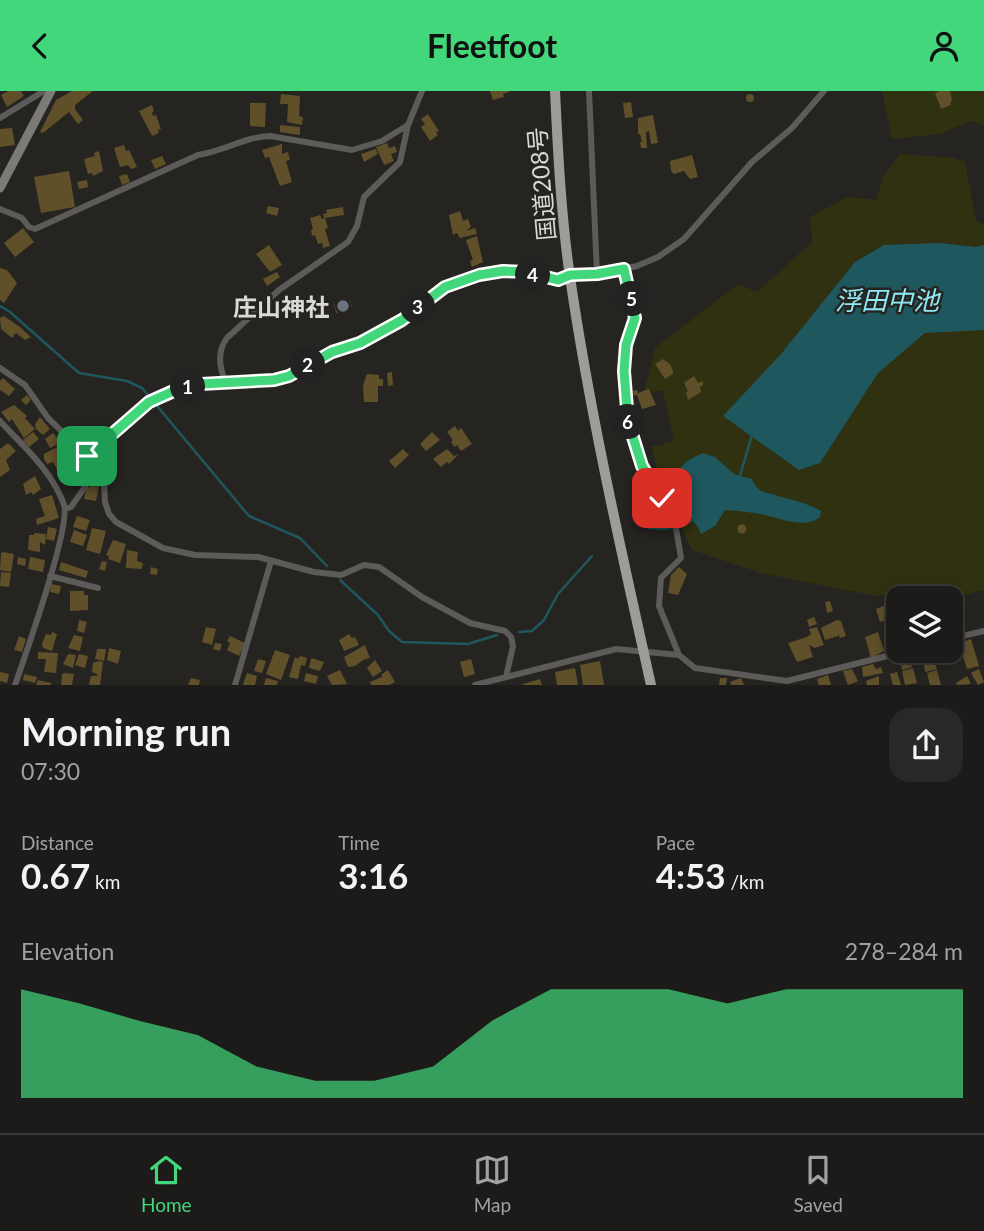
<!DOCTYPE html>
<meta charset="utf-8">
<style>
body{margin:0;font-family:Lato,"Noto Sans JP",sans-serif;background:#292826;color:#f1f3f6;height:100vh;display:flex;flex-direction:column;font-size:26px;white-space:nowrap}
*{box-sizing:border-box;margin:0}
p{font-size:23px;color:#a0a1a2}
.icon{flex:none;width:38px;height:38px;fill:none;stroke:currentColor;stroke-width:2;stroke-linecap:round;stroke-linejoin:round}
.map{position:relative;height:594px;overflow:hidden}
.panel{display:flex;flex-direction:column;background:#1c1b19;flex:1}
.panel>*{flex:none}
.buttons{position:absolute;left:886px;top:495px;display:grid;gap:14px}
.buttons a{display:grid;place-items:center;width:77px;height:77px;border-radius:14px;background:#1c1b19;box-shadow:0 4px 18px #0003,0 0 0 2px #3a3938;font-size:35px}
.pin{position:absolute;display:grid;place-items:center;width:60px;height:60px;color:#fff;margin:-30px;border-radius:14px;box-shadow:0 4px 10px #0006}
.km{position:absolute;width:35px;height:35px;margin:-18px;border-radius:50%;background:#222;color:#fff;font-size:19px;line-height:35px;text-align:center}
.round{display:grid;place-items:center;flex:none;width:74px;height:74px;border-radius:21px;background:#292826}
.overview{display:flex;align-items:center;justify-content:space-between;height:119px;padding:0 21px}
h1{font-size:38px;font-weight:700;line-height:52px}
.metrics{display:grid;grid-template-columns:repeat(3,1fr);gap:10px;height:119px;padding:7px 21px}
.metrics div{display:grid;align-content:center}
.metrics b{font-size:35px;font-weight:700}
.metrics small{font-size:19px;font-weight:400}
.metrics p{font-size:19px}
.chart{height:196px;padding:14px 21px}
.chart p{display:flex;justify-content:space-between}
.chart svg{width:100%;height:126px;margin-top:7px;fill:#42d77b;opacity:.7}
header{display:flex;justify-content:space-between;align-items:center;height:91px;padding:0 21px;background:#42d77b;color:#111;font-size:32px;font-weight:700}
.tab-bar{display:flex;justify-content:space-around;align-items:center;height:98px;border-top:2px solid #3a3938;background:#1c1b19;font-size:19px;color:#a0a1a2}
.tab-bar a{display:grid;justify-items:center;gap:4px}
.tab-bar .current{color:#42d77b}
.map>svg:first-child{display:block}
.green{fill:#2f3110}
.water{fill:#1f575e}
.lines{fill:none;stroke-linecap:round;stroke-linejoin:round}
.stream{stroke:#1f575e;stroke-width:2.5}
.building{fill:#5f502a}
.minor{stroke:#5c5b59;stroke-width:6}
.secondary{stroke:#7b7a77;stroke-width:9}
.trunk{stroke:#9e9c98;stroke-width:10}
.route-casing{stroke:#fff;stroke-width:14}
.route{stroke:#42d77b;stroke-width:9}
.worship-dot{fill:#6b7280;stroke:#262421;stroke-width:2.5}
.labels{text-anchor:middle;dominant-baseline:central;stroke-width:5;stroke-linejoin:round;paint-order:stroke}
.street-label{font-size:24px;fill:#dad9d6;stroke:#262421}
.poi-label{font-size:24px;font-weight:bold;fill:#dad9d6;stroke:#262421;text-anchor:end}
.water-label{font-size:26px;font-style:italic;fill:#8ee9f5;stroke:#262421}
</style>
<header><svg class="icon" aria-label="back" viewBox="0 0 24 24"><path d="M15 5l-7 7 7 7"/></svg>Fleetfoot<svg class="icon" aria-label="person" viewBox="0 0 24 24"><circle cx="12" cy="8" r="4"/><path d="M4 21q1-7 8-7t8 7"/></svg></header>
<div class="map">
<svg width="984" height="594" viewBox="0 0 984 594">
<rect width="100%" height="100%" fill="#262421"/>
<path class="green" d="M882,0H984V34L970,30L940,43L892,48Z
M900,63L953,67L965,71L976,130L984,134V499L948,508L918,507L915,502L876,505L761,482L692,459L663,396L651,356L674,350L663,299L644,302L655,257L738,193L757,201L812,151L810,126L847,106L877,109L882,87Z"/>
<path class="water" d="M940,152L975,156L984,154V239L925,242L878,282L820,372L799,379L723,325L781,263L855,171L884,154Z
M703,362L715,366L734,383L752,388C757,402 766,401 778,405C790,408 810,413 821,420L820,426C805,438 781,428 765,424C752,421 738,420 725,419L715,435L701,443C696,430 691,429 686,420C684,416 683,409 682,404C675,378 678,373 703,362Z"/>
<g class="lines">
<path class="stream" d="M0,215L10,221L79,282L127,290L142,297L249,425L300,447L327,475
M739,388L752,344
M649,437L666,438L697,428
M340,489L378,524L389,540L402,551L468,553L497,544
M519,541L532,540L544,529L558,503L592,465"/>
</g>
<path class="building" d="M8,0H21L24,5L7,16L1,4Z
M72,0H93L75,14V18L83,29L78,33L69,21L43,42L40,41L56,9Z
M490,0H509V1L503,3L504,6L493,9Z
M940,0H950L952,10L950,11L951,14L941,18L935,2Z
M746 7a4 4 0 1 1 8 0a4 4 0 1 1-8 0Z
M281,3L300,5L299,25L303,26L302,34L287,31L288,13H280Z
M631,11L633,26L625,27L623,12Z
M250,12H266L265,36L250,35Z
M152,14L154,20L152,21L153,25L156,24L161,38L158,39L159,42L152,45L139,20Z
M428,23L439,40L436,41L438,44L430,50L421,36L425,33L421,28Z
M653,24L658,52L651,53L649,40L646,41L647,57H641L640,51H642L640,43H638V27Z
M280,34L300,36V44L280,41Z
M12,37L15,54L0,56V38Z
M387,52L389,57L395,55L397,61L391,63L394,70L384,74L376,56Z
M282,53V63L288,61L290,69L286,70L292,91L280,95L269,66L265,67L262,59Z
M124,54L126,60L129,59L137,76L131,78L128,74L120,76L114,57Z
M376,58L378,63L364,71L361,63Z
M99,60L103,80L93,85L92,82L88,83L84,68L95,65L94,62Z
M692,64L698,86L690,88L684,80L674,83L671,80L670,70Z
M162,65L166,73L155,78L151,69Z
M69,80L75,116L41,122L34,86Z
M127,83L130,91L122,94L119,85Z
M87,89L88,96L79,98L77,91Z
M268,115L279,117L277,125L266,122Z
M343,116L344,124L324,127L323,123L327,122L326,119Z
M460,120L463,130L468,128L471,136L466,140L475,137L477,143L460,147L457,142L453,144L449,124Z
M320,124L322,128L325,127L328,137L325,138L330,155L323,157L322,152L318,153L315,144L312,145L311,139L313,138L310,127Z
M23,137L34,151L15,166L4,152Z
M477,145L483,171L472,176L470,170L473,169L466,149Z
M269,154L282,174L270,181L256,163Z
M0,177L7,179L17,192L4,212L0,209Z
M277,181L280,186L267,195L263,188Z
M350,209L352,216L343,217L344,220L336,222L334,214L341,211L342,213Z
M4,225L20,236L31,246L25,249L16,242L12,247L1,238L0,227Z
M663,268L670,273L673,280V283L665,288L655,273Z
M392,281L393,294L388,295L387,282Z
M367,283L379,284V288H383V295H378V311H364L363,294Z
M694,285L698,292L703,290V294L700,296L701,301L688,309L686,301L688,300L684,292Z
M3,287L15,298L9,305L0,299V290Z
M649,298L656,314L642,318L637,304L634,305L633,300L637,299L638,302Z
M27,304L31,309L26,314L21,309Z
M14,314L27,325L25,327L35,338L24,347L12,328L9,331L1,321Z
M40,326L50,338L43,344L36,338L35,333Z
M455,335L458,340L461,337L472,353L461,360L457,354L454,356L451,351L453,349L447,341Z
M33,341L39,348L29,356L23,349Z
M432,341L440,349L426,360L420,353Z
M53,342L61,352L50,357L45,348Z
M8,352L16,360L6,369L10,379L0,386V358Z
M57,356L71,374L67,376L68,378L59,383L53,371L47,373L44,368V363Z
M69,356L76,364L71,369L64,362Z
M403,358L409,364L395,377L389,370Z
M447,358L454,365L459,363L449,373L447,371L441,376L433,368Z
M35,385L41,398L33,404L31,401L26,404L23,393Z
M90,393L99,395L96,410L84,408L87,396H90Z
M52,404L59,427L37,434L36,428L45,425L39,408Z
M77,425L90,429L86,440L73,436Z
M737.5 438a4.5 4.5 0 1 1 9 0a4.5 4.5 0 1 1-9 0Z
M48,436L57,438L54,450L46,448Z
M92,437L106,440L100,463L86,459Z
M74,439L87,444L83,455L70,451Z
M34,442L46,443L45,454L40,451V461L28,459L29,444H34Z
M113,449L126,453L120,472L108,468L109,465L106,464Z
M127,459L138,461L137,470L143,472L142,478L126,477Z
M3,461L14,463L11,481L0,479L1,462Z
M18,466L26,468L25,475L17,473Z
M30,466L45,469L43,481L28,478Z
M102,470L107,471L105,480L99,478Z
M61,471L88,480L86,487L59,479Z
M151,476L158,478L157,484L150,483Z
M679,476L687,483L678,504L668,502L671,484Z
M1,481L11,482L9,496L0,495Z
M51,493L61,495L59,503L50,501Z
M70,500H84V504H88V519L70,520Z
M898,509V554L897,555L895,548H893L888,529L880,531L876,518Z
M830,510L833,520L827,522L825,511Z
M814,526L817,533L809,536L807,529Z
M79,529L87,531L84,542L77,540Z
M837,529L841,530L846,545L840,547L838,543V545L825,549L821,537Z
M206,536L216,538L212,554L202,551Z
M817,536L824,554L815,557L809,554L813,566L797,571L788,552L807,546L811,543L809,538Z
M52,541L57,543L52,560L43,557L42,553L46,543L51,544Z
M878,541L884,560L871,567L865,546Z
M349,543L352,547L355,546L359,554L344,560L339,549Z
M74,544L83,546L80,560L68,557Z
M19,545L26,548L22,561L14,559Z
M230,545L245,552L239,565L227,559L230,552L227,550Z
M971,548L979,575L967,578L959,552Z
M215,552L222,553L220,560L213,558Z
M365,554L370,567L363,569L355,575L348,576L344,566Z
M109,557L121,560L118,573L107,569Z
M97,558H106L104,570L95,568Z
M275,559L290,564L281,589L266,583Z
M38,561L58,562L56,582L44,581L46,568H38Z
M906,561L912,576L902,579L899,564Z
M932,562L937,578L925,581L923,567Z
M68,563L76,564L73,577L63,573Z
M79,563L88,565L85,577L75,574Z
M300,565L307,567L305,575L301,574L298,588L289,586L295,566L298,568Z
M311,567L324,571L320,580L309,577Z
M258,568L266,570L262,582L254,580Z
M471,568L475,583L464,586L460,571Z
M375,569L382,580L373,586L367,577Z
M99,570L103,571L100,594H89L91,585H97V583L92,581L93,572Z
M600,570L604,594H583L580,574Z
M873,573L876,578L881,576L883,582L863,586L862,576Z
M575,577L578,594H557L555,581Z
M913,577L917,592L905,594L902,580Z
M852,578L858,590L848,594L843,580Z
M979,578L984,591L978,594L971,582Z
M340,579L347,593L332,594L327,585Z
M388,579L395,591L389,594H371L370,591L382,586L381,584Z
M937,579L941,594H930L927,582Z
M0,581L9,583L7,592L0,590Z
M897,581L900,591L901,594H893L890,583Z
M65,582L74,583L72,594H61L62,583Z
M247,582L257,585L255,594H243Z
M306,582L318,585L316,593L304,590Z
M24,583L37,586L35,592L23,589Z
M828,584L831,594H819L817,588Z
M879,585V594H867L866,590Z
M967,585L971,593L957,594L956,592Z
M191,587L200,589L199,594H188Z
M266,587L278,590L277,594H264Z
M720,587H727L726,594H719Z
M741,587L744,594H731L730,591Z
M540,588L542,594H523V593Z
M38,589L51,592V594H36Z"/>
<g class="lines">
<path class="minor" d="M589,0L597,183
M0,27L44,0
M0,118L22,127L29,136L35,138L198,64C225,60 244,46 270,45L352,59L382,50L408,34
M624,178L635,227L626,254L624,280L628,330L642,375L675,431L681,467L661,487L659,515L679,564
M0,277L25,294L48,327L87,365L101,383L104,392L105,411L109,423L116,431L163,457L195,464L258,466L314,481L341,484L364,474L379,476L422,506L470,532L505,540L511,546L513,555L506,586
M225,290C219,275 217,260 227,247L279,199L348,151L357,135L364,106L400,71L408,34L422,0
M0,330C23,355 53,381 64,414C71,437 25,565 15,594
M65,418L71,416L85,396L87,365L149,311L178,298L201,293L225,290L238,292L274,289L289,285L332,262L360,252L402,229L445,196L479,184L503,180L526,181L558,189L570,184L597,183L637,175L658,166L684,148L752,71L792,37L824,0
M50,485L98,497
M950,548L984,540
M235,594L271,470
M475,594L616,558L679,564L695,577L787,590L907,560"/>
<path class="secondary" d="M0,97L51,0"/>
<path class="trunk" d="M555,0C558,62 561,124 570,186C590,323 621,459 651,594"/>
</g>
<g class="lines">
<defs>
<path id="route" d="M87,365L149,311L178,298L201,293L274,289L289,285L332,261L360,252L402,229L445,196L479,184L503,180L526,181L558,189L570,184L597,183L624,178L635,227L626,254L624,280L628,330L642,375L662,407"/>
</defs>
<use href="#route" class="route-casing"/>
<use href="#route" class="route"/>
</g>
<circle class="worship-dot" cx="343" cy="215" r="7"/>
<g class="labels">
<g class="street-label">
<text transform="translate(541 93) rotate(-95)">国道208号</text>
</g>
<g class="poi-label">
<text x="329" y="215">庄山神社</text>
</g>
<g class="water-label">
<text x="887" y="209">浮田中池</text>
</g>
</g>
</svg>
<div class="buttons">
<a><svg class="icon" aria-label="layers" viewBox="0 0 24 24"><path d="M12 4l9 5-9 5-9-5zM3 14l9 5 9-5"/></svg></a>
</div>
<div class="pin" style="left:87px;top:365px;background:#1e9e55"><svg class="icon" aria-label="arrive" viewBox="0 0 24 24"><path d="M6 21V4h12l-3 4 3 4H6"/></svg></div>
<div class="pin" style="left:662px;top:407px;background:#d93025"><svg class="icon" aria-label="check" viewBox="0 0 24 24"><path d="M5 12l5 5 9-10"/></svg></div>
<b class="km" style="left:188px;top:296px">1</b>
<b class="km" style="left:308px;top:274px">2</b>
<b class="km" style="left:418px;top:216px">3</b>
<b class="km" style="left:533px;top:184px">4</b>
<b class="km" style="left:632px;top:208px">5</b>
<b class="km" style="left:628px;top:331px">6</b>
</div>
<section class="panel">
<div class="overview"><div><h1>Morning run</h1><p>07:30</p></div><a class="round"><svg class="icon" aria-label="share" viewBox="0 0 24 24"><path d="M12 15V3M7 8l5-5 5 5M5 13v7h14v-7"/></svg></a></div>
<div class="metrics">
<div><p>Distance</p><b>0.67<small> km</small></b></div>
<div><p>Time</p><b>3:16</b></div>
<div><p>Pace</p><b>4:53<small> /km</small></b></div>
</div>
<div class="chart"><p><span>Elevation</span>278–284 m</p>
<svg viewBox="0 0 160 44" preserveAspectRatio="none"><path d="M0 44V6L10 11L20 17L30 22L40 33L50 38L60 38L70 33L80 17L90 6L100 6L110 6L120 11L130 6L140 6L150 6L160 6V44z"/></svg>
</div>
</section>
<nav class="tab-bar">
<a class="current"><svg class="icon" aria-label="home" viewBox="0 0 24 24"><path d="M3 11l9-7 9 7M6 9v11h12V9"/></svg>Home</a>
<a><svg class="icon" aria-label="map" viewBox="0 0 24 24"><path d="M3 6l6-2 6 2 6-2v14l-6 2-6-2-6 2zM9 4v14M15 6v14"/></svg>Map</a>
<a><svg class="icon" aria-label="saved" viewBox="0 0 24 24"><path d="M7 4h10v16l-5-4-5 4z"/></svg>Saved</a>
</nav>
